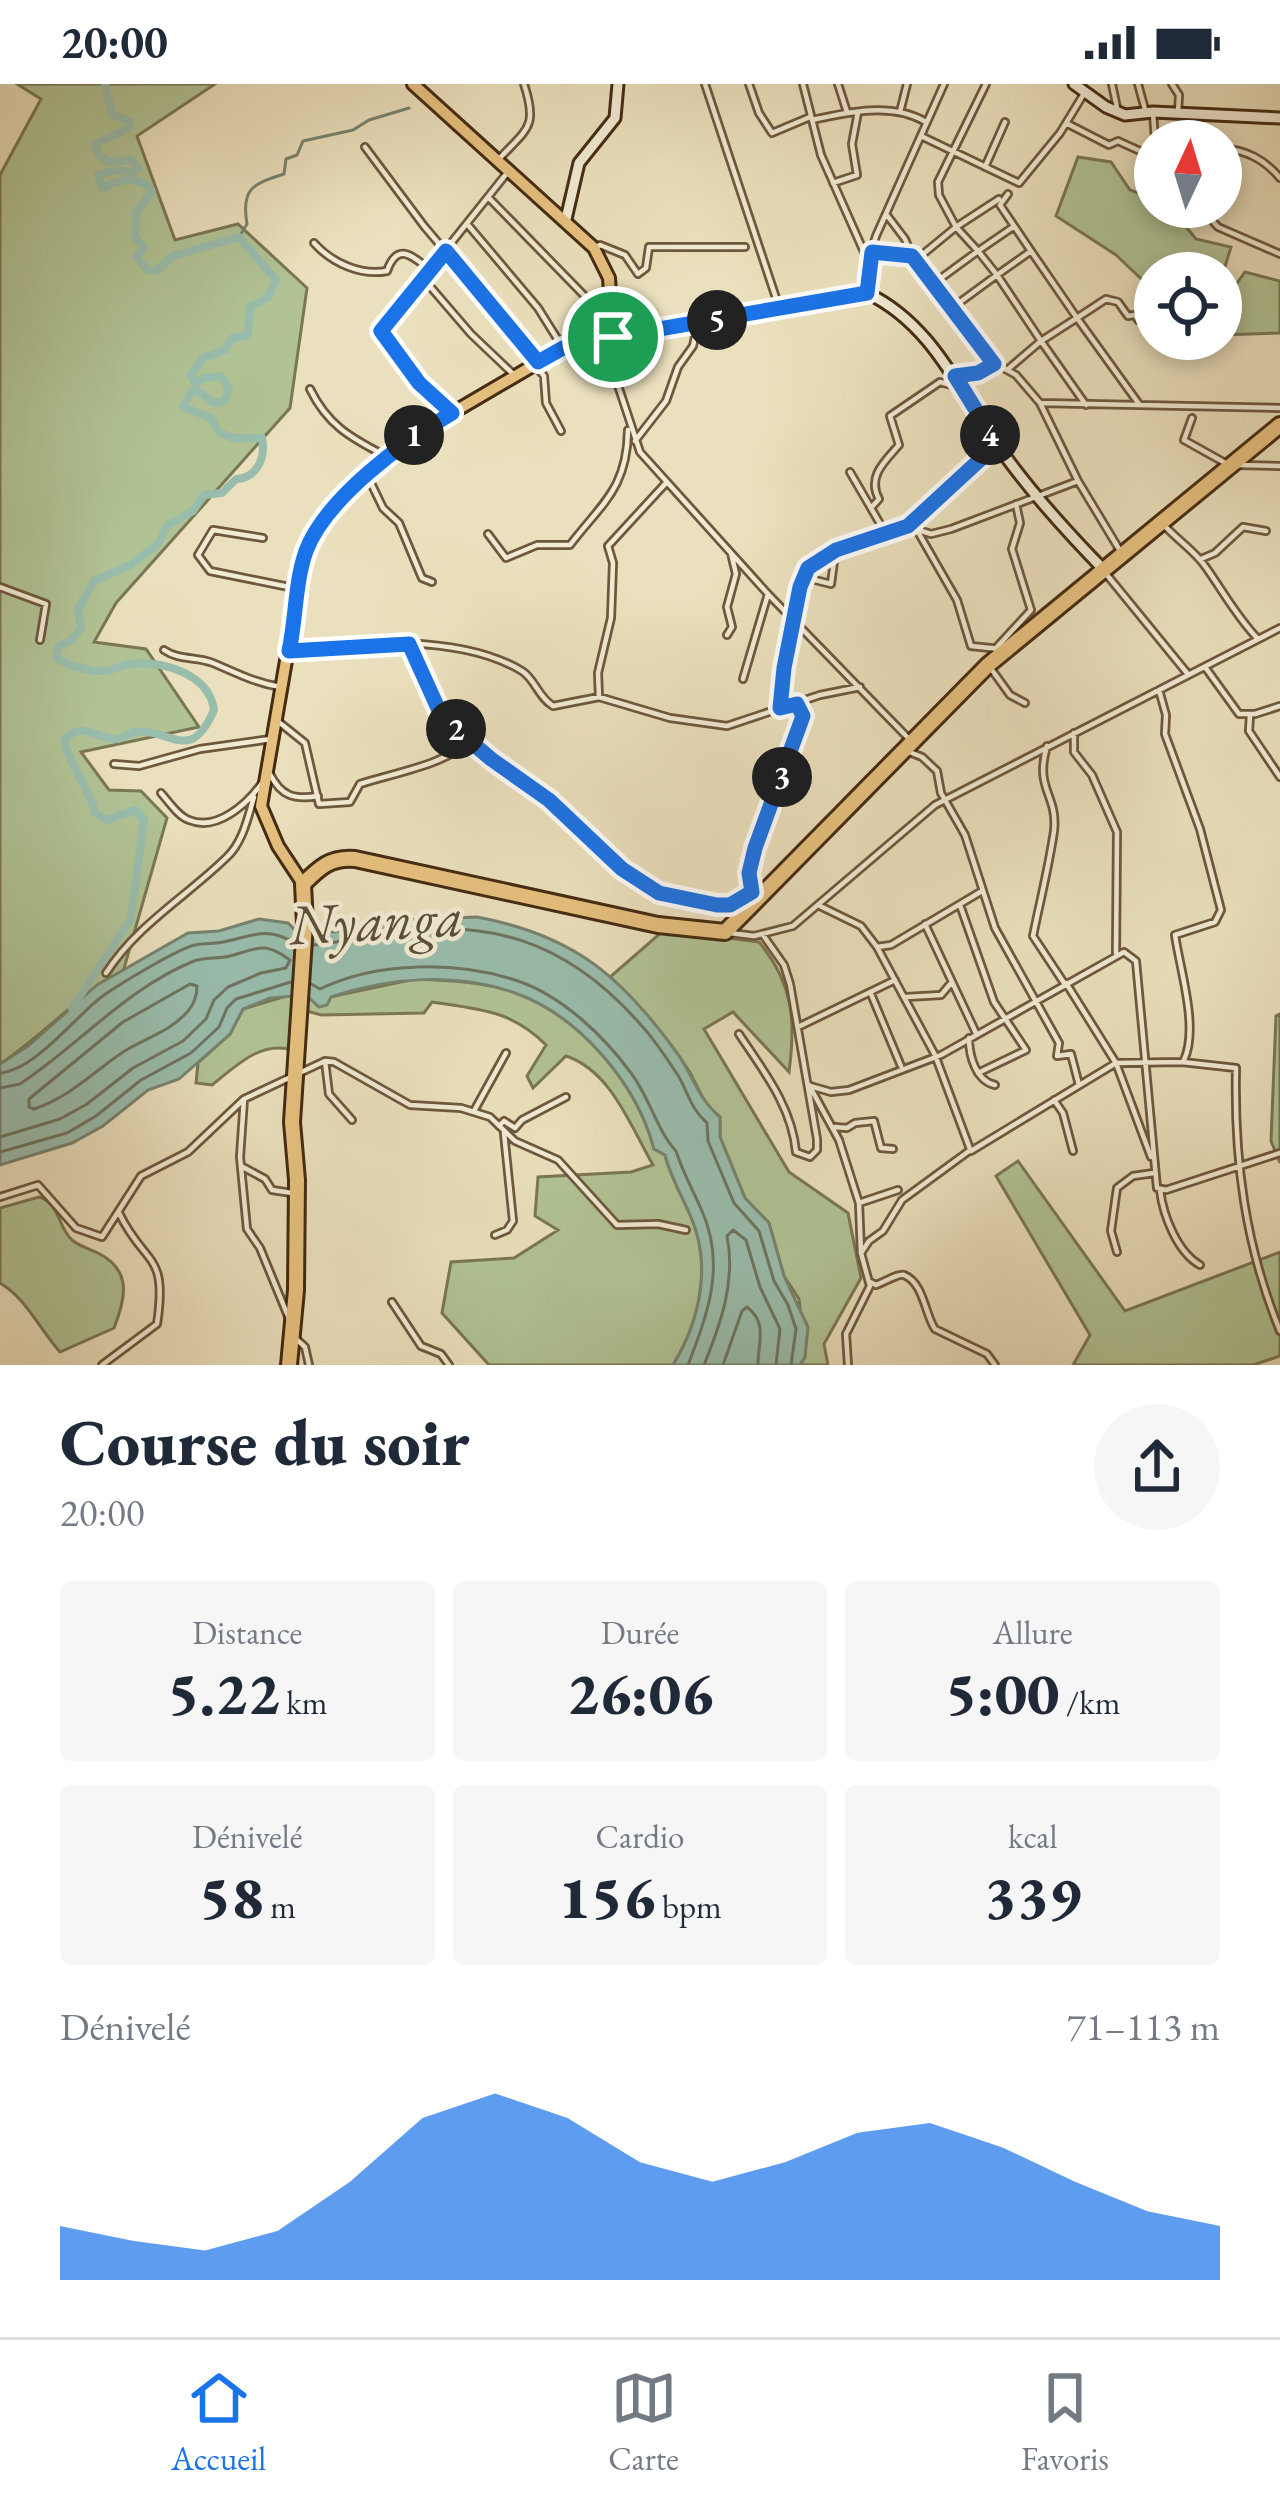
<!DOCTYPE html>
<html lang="fr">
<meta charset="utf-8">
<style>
body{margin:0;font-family:"EB Garamond",serif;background:#f6f6f7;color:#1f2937;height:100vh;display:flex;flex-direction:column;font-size:45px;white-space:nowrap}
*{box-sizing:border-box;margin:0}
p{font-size:39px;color:#747a83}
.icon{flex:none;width:66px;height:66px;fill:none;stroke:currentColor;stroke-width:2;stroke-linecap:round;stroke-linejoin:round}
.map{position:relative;height:1281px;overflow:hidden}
.drawer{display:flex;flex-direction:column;background:#fff;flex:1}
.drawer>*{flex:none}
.needle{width:78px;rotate:4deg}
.tools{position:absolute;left:1134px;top:36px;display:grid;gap:24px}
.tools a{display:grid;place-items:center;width:108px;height:108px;border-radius:50%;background:#fff;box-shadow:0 6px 18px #0003;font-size:60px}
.pin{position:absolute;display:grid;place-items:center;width:102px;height:102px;color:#fff;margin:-51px;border:6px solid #fff;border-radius:50%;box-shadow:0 3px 12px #0007}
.km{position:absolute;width:60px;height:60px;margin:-30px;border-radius:50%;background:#222;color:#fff;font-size:33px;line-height:60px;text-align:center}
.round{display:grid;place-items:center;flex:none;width:126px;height:126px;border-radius:63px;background:#f6f6f7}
.headline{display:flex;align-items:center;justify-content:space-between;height:204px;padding:0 60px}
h1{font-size:66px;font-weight:800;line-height:90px}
.figures{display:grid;grid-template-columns:repeat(3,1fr);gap:18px;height:204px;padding:12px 60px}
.figures div{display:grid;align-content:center;border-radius:12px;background:#f6f6f7;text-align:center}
.figures b{font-size:60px;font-weight:800}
.figures small{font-size:33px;font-weight:400}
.figures p{font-size:33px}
.chart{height:336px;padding:24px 60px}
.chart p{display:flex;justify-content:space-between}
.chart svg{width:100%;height:216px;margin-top:12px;fill:#1a73e8;opacity:.7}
.status{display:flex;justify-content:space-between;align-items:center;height:84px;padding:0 60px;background:#fff;direction:ltr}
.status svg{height:33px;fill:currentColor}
.tab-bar{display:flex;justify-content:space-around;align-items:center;height:168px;border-top:3px solid #e0e1e3;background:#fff;font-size:33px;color:#747a83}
.tab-bar a{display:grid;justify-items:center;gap:6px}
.tab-bar .current{color:#1a73e8}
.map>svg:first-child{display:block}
.green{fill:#b1c395;stroke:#7a7754;stroke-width:3}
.water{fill:#99bdad;stroke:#77836f;stroke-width:3}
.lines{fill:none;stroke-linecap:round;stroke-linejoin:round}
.shore{stroke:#6e7460;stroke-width:3}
.stream{stroke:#77836f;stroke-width:3}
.river{stroke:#99bdad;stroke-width:8}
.street-casing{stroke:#6e583d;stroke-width:10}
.secondary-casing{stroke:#442b12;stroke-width:15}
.primary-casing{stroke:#442b12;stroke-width:16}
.highway-casing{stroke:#442b12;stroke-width:20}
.street{stroke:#f2ebd4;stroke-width:4.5}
.secondary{stroke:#f2ebd4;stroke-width:9}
.primary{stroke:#e6c07e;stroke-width:10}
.highway{stroke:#e6c07e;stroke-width:14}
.route-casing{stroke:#fff;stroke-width:24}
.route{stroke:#1a73e8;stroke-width:15}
.labels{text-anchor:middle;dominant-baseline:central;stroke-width:9;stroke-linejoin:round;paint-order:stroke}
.water-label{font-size:57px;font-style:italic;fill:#595039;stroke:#f2ebd4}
</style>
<div class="status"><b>20:00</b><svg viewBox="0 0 49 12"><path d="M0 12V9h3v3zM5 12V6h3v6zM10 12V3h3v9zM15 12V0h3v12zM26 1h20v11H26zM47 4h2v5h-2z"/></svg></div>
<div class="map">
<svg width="1280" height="1281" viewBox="0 0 1280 1281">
<rect width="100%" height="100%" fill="#ebe0bd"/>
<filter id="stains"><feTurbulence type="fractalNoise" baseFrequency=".00167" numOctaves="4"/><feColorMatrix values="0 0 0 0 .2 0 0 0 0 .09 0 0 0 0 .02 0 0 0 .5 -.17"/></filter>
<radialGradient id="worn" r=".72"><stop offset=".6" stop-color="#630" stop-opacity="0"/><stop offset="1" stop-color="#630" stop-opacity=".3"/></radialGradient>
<path class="green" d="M17,0H215L137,52L175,156L238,140L307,204L290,324L116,519L94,558L146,565L199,643L81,668L109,706L141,707L167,734L123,888C77,911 43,952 0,980V91L41,15Z
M1078,73L1111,78L1130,106L1155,115V123H1170L1196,155L1231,163L1223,189H1155V208L1116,171L1056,132Z
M1245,188L1280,197V249L1221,251V216H1225Z
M664,846L759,858C793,899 796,936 789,988L733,928L704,945L789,1088L848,1129L861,1194L824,1260L828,1281H800L805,1273L799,1215L784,1192L769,1139L745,1114L720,1053V1033C702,1019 700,1006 689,987C667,952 640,922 610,893Z
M415,895C448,897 485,897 517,909C581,934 637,1000 654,1065L665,1071C671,1094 682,1112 691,1133C712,1181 700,1237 673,1281H489L442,1229L451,1178L514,1174L558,1146L535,1132L538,1093L631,1088L653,1081C630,1041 611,987 566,972L533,1004L527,992L546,961C512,926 478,925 432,918L424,929L321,931L307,927L292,966C261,956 235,983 212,1001L196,999L198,979L230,950L243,925L293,910L330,913Z
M1280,930V1079L1271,1057L1276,932Z
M1018,1077L1125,1227L1280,1168V1272L1253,1281H1073L1090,1251L996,1092Z
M39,1113C60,1119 57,1142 72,1156C79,1162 90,1165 98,1169C132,1186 126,1214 114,1244L60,1268C40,1246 26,1214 0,1199V1124Z"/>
<path class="water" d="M477,833C574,851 623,893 679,972C694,994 699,1016 720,1033V1053L745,1114L769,1139L784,1192L808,1243L805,1273L800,1281H673C700,1237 712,1181 691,1133C682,1112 671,1094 665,1071L654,1065C637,1000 580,932 515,909C457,888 388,893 331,913L327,921L319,923L306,911L270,914L243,925L230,950L179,995L148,1006L103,1042L72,1059L0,1081V980L28,962L97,901L188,849L219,847L259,835L288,839L297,848H334L377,837Z"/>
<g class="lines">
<path class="shore" d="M313,861C335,860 355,853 377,850C487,832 567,856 641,941C655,956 668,976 679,993C689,1011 691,1025 707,1039L708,1057L734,1119L759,1147L774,1197L788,1221L796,1245L791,1281
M190,900L197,902C197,911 195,919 188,927C170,948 145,954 123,968C92,989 70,1013 34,1025L29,1023V1015L123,938Z
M311,900L320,905C378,877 458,877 518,897C562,912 604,952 631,989C650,1014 656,1045 676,1067C683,1089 693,1106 702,1127C726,1181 708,1229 688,1281
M0,989C37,985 75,932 104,911C120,900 179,864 195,861C204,859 214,860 223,858C252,852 268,842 294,859
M0,1004L20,1000C79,961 127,904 194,877C205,873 218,875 230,872C259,864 264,857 290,876L286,884L261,889L228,903L214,916L206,935L183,957L133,984L87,1020L60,1035L0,1053
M0,1068L67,1049L96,1032L141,996L191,969L219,943L227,924L236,915L291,898
M704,1281C721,1239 736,1197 727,1152L733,1146L746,1156L760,1203L780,1245L776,1281
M723,1281L742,1227L747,1223C768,1239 758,1258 758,1281"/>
<path class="stream" d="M239,153L247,140C241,105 252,100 284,90L286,75L297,71L303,57L353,46L369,36L409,24"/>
<path class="river" d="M74,930L72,924L131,835L144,735L135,726L107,736L95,729C89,703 70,683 64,656C83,636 95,655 116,655C123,655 128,649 134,648C170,643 190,682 214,626C209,589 161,576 129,580C120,582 110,588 101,587C87,587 68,581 56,574L58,563L72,556L81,544L78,526L94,497L130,481L158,460L167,442L193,427L204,411L222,409L236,395C257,394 266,374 262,354H232L219,348L211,334L183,323L192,307L200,308L214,319L224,317L229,304L221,292L203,294L196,300L191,291L203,274L225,266L232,254L248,251L250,223L268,213L276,196L239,153L173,172L156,187L148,186L136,173L144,163L135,153L137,127L152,107C140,90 117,96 103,104L98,91L117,86L132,89L138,85L132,76L108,78L98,70L95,60L127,45L130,38L112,30L105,0"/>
<defs>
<path id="street" d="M705,0L779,223
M749,0L759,29L772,49L810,33
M803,0L821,71L868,177
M838,0L847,28
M1112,0L1117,24
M1138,0L1146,29
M1172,0L1179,11L1178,29
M900,28L907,0
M1153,28L1155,57
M812,36C848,28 892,18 926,38
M1066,39L1109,61L1118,57L1140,67L1155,66
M921,52L1019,99L1060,49L1085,8
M365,63L424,142L539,278
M1221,64C1246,66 1264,75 1280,94
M499,75C528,44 538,43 524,0
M985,83L1005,38
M833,99L857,91L852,60L858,28
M488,113L609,237
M999,115L956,143L978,167L1013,143
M1200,123L1218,143L1280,170
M886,130L905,155L912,172L991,277L1016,291L1040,319L1078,397L1119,465
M468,141L538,224L563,264
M314,159C332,179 361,192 387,187C397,159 410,170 429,185
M594,164L600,161L625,171L638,190L646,184L649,163H745
M1031,167L1077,234L1041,257L1086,321
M872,168L912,172
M917,175L956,143L939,111L938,98L986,0
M422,193L471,250L512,289
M933,200L978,167L997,191L1031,167L1000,121L1008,110
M867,209L868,177L876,152L944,0
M952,224L997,191L1041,257L1007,286
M604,259L640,368L768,510L911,657
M534,280L544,292L546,319L561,347
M955,293L978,289L994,280
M310,305C327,340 349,353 384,371
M1040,319L1280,324
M1139,320L1077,234L1106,215L1118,218L1128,232L1135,231L1138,236L1150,230
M452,329L419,299L381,247L507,89
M1192,334L1184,356L1227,380
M635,357L666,317L678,283L693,262L698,239
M1238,381L1280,382
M850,388L886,450
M370,397L383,424L399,439L422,494L432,498
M871,424L879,415C867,393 884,378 899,361L890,332L940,298L962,304
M1163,440C1176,455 1195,467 1205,482C1223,507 1236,532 1258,555
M909,443L931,450L951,445L1078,397
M918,448L957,516L971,562L1000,565
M488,450L506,474L537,461H570C602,419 627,405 628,346
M263,454L213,446L198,471L210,487L294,504
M1201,475L1215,469L1243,443L1266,447
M1107,491L1187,589
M803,493L831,500L835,470
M0,503L46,520L40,556
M727,551L732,543L727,523L736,490L731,469
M409,559L442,633L491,675L549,716L622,785L659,809L717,821H730L752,808
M997,563L1031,526L1012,465L1020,439L1016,420
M164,566C180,577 196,572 213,579C237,589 255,599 281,603
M289,567C357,557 461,550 522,587C535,595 538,613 553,622L599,613L670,634L727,642L820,611L860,603
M1205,583L1239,630H1255L1280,622
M992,586L1010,611L1025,619
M743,595L768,510
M1159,606L1166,631L1165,650L1200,745L1221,826L1215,838L1175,851C1180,886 1199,944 1184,976
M599,613L598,589L611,534L613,479L608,462L666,399
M780,624C780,593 792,491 819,474C845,458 879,458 906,443C937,427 969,386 995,362
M1250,631L1249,647L1280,693
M280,639L305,659L319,720L350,718L360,700C390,690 448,680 466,658
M1074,649V668L1092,691L1117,748L1116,869
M1047,662C1034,706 1058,710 1054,747C1049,782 1040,817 1033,852L1064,899
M907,667L922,673L937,687L941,709L965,751L995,844L1059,959L1057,972L1071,970L1079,1001
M114,680L139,682L200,665L271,655
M270,690C281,712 294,716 318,712
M161,709C169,718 178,732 189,736C217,748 248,719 262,699
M755,809L750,781L803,635L797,620
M960,821L994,918L1026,966L978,989
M820,822L861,842L877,863L891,861L982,807
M925,840L976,949
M730,849L754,852L793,842L935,721L1280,544
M877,863L935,971L970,1065
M106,889C138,840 186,813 227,773C243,758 248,733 254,713
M1066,899L1116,979L1182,978L1236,984C1234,1076 1245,1161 1280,1247
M871,910L901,982
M906,913L941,911L952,898
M798,943L895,896
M739,950C762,985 792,1022 796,1068L810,1073L817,1066V1055L790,900L784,881L763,851
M969,954C969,972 976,997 995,1001
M325,977L329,1010L352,1036
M809,1001L839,1056L859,1119L861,1169L870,1202L846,1250L848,1281
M810,1002L831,1008L849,1006L941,971L1124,868L1136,877L1157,1104L1166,1106L1280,1069
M244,1015L240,1073L247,1145L260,1164L290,1237
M1054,1016L1063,1029L1073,1067
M474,1027L506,969
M499,1042L504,1037L515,1044L522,1036L566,1013
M835,1043L847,1044L855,1039L874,1037L881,1064L893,1065
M971,1067L1116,979L1151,1073
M241,1082L265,1095L272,1106L292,1109
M1160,1106C1163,1131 1177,1168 1200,1181
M0,1113L38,1101L76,1144L102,1153L141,1092L188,1068L244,1015L325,977L334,978L410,1021L461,1024L490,1033L515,1057L558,1076L617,1141L658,1140L686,1146
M859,1119L898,1106
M495,1151L507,1146L513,1137L504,1049
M1117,1168L1111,1147L1117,1104L1133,1092L1154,1089
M861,1169L869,1157L883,1147L902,1116L969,1067
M870,1198L876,1201C883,1199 898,1189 904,1191C924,1199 925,1231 935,1245L987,1270L995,1281
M392,1218L421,1262L441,1270L449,1281
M294,1253L305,1263L309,1281
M102,1281L157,1240C168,1167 145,1183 119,1129"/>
<path id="secondary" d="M1074,0L1106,23L1125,31L1153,28L1280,34
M566,135L579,79L615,34L618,0
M613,253L867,209C930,239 957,302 994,356C1025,402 1065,446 1104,486"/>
<path id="primary" d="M303,800L278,762L261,722L304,472L329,430L406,356L563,264L613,253L609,194L594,164L413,0"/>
<path id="highway" d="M289,1281L296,1206L297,1096L292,1038L305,840L303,800C319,784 330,773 355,775L658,841L725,848L988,581L1280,341"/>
</defs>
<use href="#street" class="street-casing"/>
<use href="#secondary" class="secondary-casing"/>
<use href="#primary" class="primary-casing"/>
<use href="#highway" class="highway-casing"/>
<use href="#street" class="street"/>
<use href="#secondary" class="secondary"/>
<use href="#primary" class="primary"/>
<use href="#highway" class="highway"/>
</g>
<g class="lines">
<defs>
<path id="route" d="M446,167L538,278L563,264L613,253L867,209L872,168L912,172L994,280L978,289L955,292L997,360L908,442L836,466L808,484L800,503L784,584L780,624L797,620L803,632L755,764L749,789L752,808L730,821H717L659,809L622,785L549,716L491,675L442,633L409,560L289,567C296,535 295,498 306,467C326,414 404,357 452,329L419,299L381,247Z"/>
</defs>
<use href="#route" class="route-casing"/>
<use href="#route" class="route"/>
</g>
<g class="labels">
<g class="water-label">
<text transform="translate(376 836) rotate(-3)">Nyanga</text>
</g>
</g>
<rect width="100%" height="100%" filter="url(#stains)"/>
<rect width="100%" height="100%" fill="url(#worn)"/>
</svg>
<div class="tools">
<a><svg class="needle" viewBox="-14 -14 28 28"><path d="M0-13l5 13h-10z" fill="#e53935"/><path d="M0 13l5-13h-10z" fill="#747a83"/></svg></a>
<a><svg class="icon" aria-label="locate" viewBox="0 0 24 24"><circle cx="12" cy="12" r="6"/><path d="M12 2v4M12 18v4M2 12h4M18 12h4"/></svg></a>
</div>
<div class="pin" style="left:613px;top:253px;background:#1e9e55"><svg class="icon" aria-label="arrive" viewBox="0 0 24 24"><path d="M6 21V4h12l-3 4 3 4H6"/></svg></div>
<b class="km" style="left:414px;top:351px">1</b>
<b class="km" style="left:456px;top:645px">2</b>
<b class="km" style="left:782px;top:693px">3</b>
<b class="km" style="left:990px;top:351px">4</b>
<b class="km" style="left:717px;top:236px">5</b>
</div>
<section class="drawer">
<div class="headline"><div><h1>Course du soir</h1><p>20:00</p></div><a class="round"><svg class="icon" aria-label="share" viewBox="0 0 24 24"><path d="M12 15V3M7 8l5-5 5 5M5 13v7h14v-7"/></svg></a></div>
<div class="figures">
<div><p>Distance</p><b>5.22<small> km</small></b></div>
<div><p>Durée</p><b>26:06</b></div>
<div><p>Allure</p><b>5:00<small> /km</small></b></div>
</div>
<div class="figures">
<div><p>Dénivelé</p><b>58<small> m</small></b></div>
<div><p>Cardio</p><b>156<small> bpm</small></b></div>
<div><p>kcal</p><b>339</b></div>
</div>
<div class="chart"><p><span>Dénivelé</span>71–113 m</p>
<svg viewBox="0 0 160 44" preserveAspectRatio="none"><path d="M0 44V33L10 36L20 38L30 34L40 24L50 11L60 6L70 11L80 20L90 24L100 20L110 14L120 12L130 17L140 24L150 30L160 33V44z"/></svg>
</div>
</section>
<nav class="tab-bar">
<a class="current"><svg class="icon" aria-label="home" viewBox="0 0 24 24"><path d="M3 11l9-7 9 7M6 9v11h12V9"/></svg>Accueil</a>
<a><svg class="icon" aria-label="map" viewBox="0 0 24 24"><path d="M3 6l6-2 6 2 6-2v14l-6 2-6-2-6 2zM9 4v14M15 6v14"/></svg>Carte</a>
<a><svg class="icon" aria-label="saved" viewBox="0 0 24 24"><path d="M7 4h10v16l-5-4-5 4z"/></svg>Favoris</a>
</nav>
